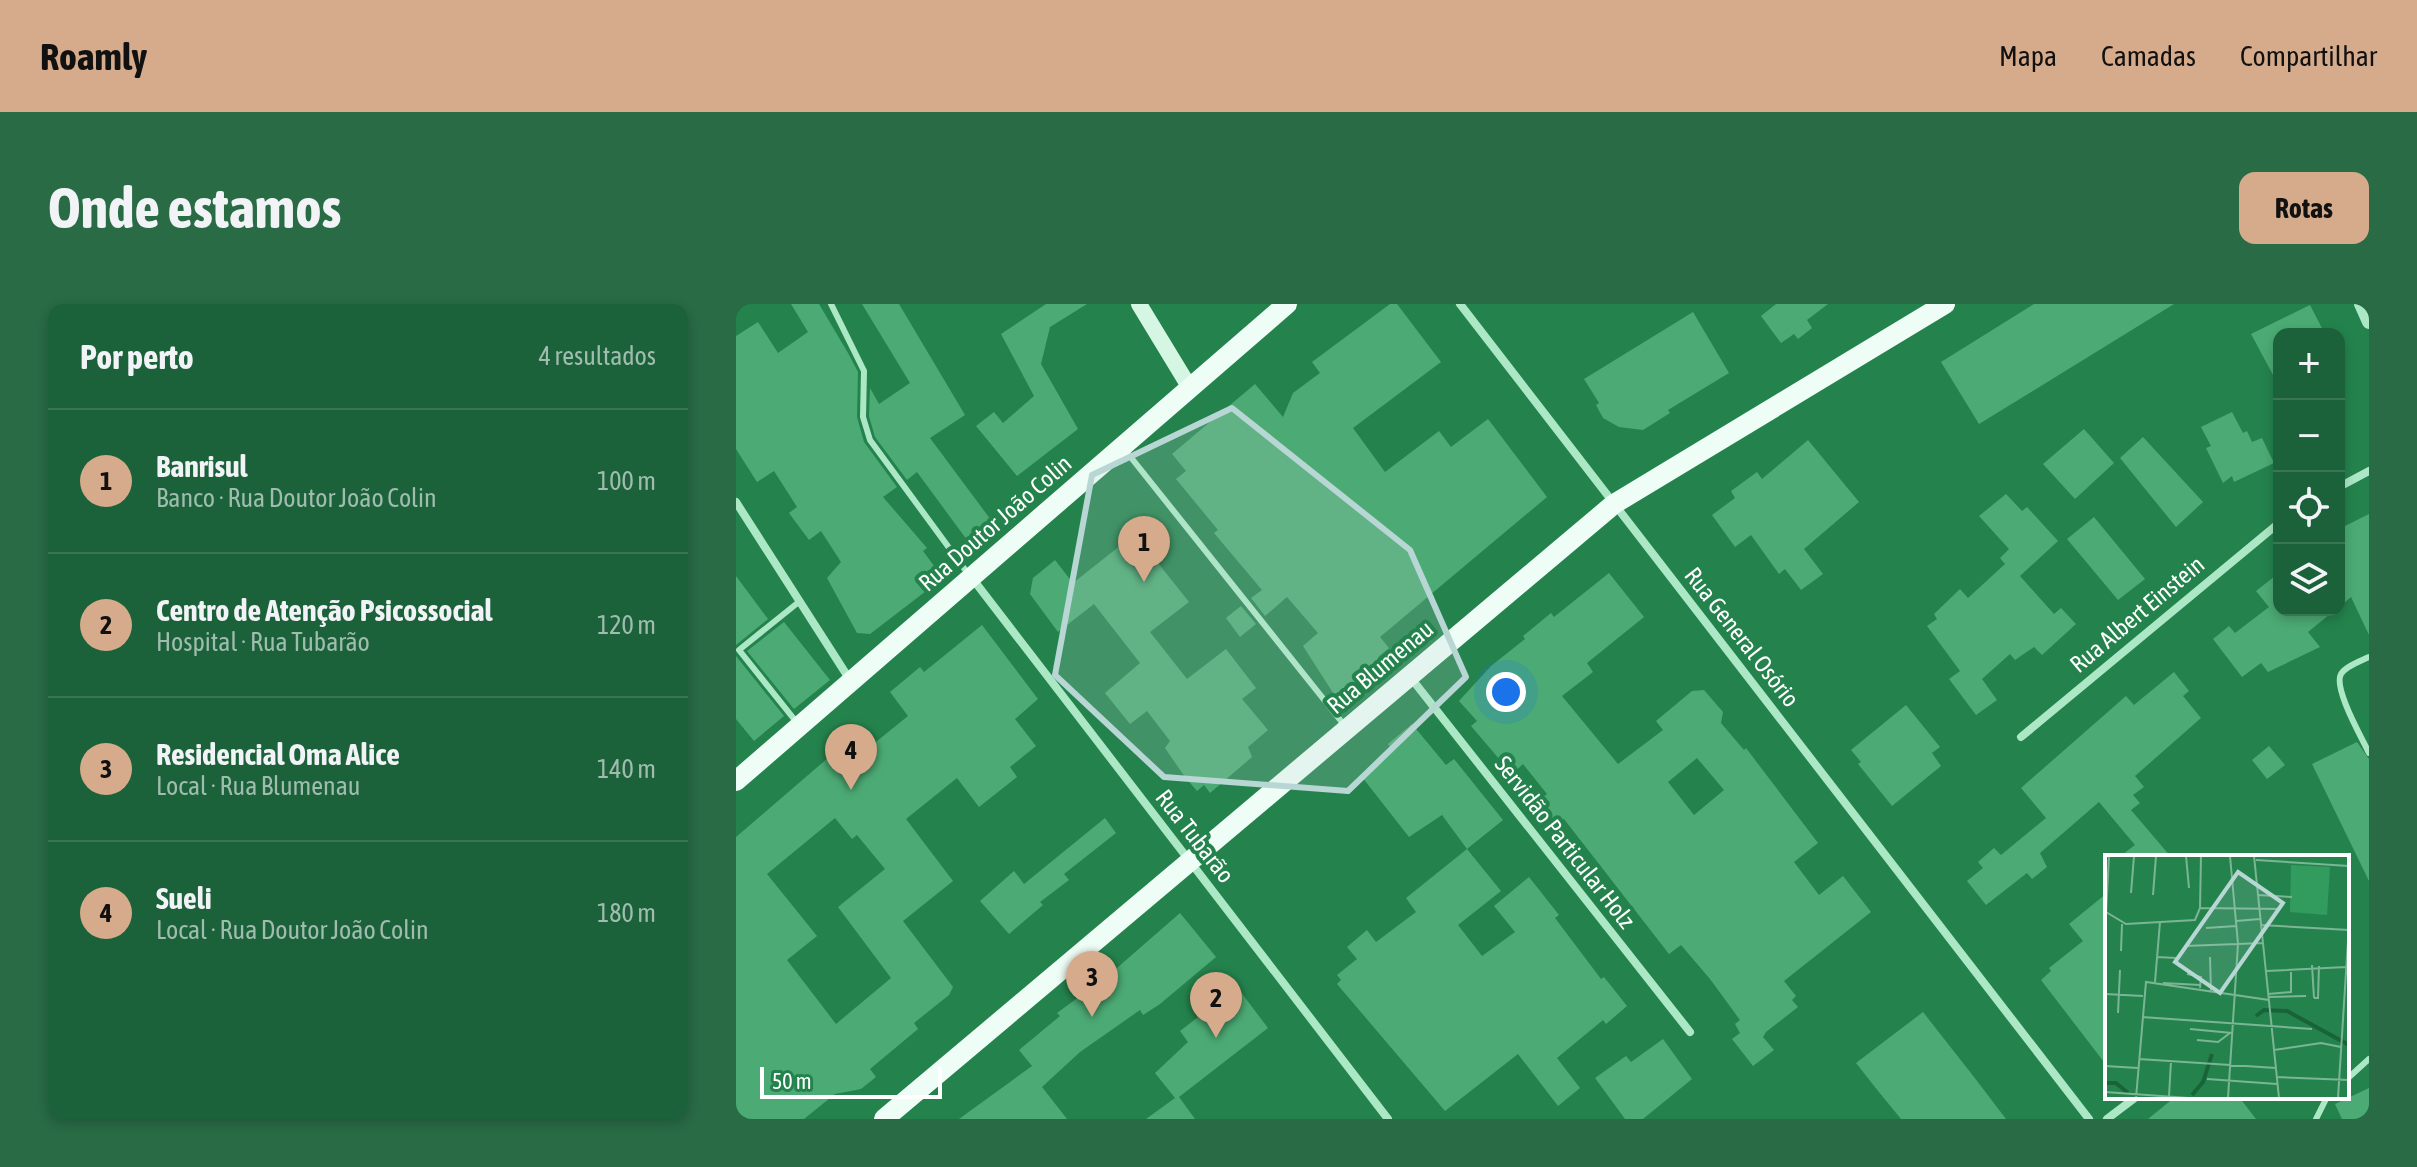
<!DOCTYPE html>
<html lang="pt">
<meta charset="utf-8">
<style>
body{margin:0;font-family:"Asap Condensed",sans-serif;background:#286b45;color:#f1f3f6}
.controls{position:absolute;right:24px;top:24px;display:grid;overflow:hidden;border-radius:16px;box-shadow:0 4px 12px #0003}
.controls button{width:72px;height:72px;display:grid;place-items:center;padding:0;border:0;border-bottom:2px solid #397654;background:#1b623a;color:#f1f3f6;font:40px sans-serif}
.scale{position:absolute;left:24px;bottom:20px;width:182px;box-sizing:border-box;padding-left:8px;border:4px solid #fff;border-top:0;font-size:22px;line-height:28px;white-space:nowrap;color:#fff;-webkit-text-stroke:6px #24834d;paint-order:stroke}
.you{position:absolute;left:770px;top:388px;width:28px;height:28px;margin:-20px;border:6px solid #fff;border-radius:50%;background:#1a73e8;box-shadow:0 0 0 12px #1a73e833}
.badge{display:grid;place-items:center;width:52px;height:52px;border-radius:50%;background:#d6ab8b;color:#111;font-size:26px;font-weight:700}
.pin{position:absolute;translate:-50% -66px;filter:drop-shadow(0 2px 4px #0008)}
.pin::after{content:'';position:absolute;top:42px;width:28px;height:24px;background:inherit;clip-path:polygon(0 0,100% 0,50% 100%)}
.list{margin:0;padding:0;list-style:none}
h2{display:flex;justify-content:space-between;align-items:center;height:104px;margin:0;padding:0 32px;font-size:34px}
h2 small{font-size:26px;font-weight:400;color:#a0bcaf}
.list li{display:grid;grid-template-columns:52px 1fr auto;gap:24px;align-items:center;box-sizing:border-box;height:144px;padding:0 32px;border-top:2px solid #397654}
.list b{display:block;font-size:30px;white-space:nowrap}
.list p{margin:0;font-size:26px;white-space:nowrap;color:#a0bcaf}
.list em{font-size:26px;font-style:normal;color:#a0bcaf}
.icon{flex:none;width:44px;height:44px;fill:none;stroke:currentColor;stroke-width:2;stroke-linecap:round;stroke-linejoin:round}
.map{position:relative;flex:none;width:1633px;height:815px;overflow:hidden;border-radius:16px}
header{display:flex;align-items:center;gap:48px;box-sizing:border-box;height:112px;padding:0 40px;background:#d6ab8b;color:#111}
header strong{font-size:38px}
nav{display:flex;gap:44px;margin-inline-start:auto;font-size:28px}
.intro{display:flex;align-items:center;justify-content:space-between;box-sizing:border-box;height:192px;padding:0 48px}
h1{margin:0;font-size:56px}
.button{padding:20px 36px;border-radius:16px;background:#d6ab8b;color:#111;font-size:28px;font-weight:700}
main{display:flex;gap:48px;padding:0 48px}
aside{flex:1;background:#1b623a;border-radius:16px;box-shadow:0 4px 12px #0003}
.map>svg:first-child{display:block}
</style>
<header>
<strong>Roamly</strong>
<nav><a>Mapa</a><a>Camadas</a><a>Compartilhar</a></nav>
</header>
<div class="intro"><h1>Onde estamos</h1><a class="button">Rotas</a></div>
<main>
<aside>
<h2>Por perto<small>4 resultados</small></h2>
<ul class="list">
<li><span class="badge">1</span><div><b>Banrisul</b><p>Banco · Rua Doutor João Colin</p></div><em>100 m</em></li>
<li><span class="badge">2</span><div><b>Centro de Atenção Psicossocial</b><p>Hospital · Rua Tubarão</p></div><em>120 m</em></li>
<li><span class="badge">3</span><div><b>Residencial Oma Alice</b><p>Local · Rua Blumenau</p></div><em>140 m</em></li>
<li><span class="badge">4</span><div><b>Sueli</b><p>Local · Rua Doutor João Colin</p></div><em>180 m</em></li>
</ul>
</aside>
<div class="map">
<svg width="1633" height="815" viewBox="0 0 1633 815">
<rect width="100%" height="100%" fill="#24834d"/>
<!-- building -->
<g fill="#4cab74" fill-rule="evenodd">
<path d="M55,0h28l29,49 10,19 -1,45 7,25 33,45 -14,10 44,51 -4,3 20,27 -73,56 -13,-1 -30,-55 14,-16 -20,-31 -12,9 -20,-27 8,-6 -23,-36 -17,11 -21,-33v-113l22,-14 20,31 30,-21z"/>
<path d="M126,0h37l66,111 -35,23 61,82 -24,20 -50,-68 -10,8 -32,-43 -6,-21 1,-28 9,16 31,-21z"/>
<path d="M310,0h41l-37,23 -9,37 37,65 -61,47 -41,-50 18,-14 9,11 31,-27 -33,-62z"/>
<path d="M654,0h7l44,58 -88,66 32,44 54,-41 12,16 37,-28 59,78 -167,140 9,11 -11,9 4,4 -45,38 -34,-53 15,-13 -31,-36 -22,19 -14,-18 11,-8 -48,-57 4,-3 -42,-51 10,-8 -14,-17 83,-70 28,33 10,-24 27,-20 -8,-11z"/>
<path d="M1040,0h52l-21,16 5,8 -14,11 -4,-5 -13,9 -20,-27z"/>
<path d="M1298,0h140l-195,120 -38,-62z"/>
<path d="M1574,1l15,29h-46v52l-28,-52z"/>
<path d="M957,8l36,61 -61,37 2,3 -27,17 -24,-3 -16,-9 -7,-13 3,-2 -15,-24z"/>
<path d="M1496,108l11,21 4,-2 5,11 10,-4 12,25 -40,19 -2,-6 -9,7 -17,-35 5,-2 -10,-19z"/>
<path d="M1348,125l30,34 -39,36 -32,-35z"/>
<path d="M1407,133l60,65 -27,25 -56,-69z"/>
<path d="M1072,136l51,62 -55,47 19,25 -22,16 -16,-21 -6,5 -28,-39 -16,12 -23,-32 23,-17 -4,-7 26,-19 5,7z"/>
<path d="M1270,190l16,17 5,-4 31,34 -38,35 34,38 7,-6 15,16 -34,31 -8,-8 -19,13 -5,-6 -28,25 15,21 -21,15 -27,-36 11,-8 -33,-45 10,-7 -3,-5 26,-25 8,9 37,-34 -5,-6 9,-9 -30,-33z"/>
<path d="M1633,210v121l-18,-38 -12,10v-78z"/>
<path d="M1358,213l51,62 -27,21 -51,-61z"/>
<path d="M399,230l54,68 -39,30 37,47 39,-30 30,39 -14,11 26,31 -20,17 4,10 -42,36 -6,-8 -7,6 -12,-14 -20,-29 5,-7 -23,-30 -17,13 -25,-31 35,-30 -46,-59 -36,28 -28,-38 3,-16 22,-18 18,23z"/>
<path d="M873,269l35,44 -57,46 6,9 -31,24 56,68 45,-34 -7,-9 36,-30 12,-1 19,22 -2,11 23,27 2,-2 72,95 -24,19 25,33 24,-19 28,36 -87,69 12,15 -4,4 6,7 -32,25 -3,5 11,13 -21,16 -21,-27 8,-6 -5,-9 5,-4 -30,-41 -29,-34 -12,9 -105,-135 -15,8 -14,-17 12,-9 -4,-4 4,-3 -24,-30 -11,10 -41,-48 6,-5 -18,-20 32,-35 34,-27 -2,-3 28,-23 3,4zM961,454l27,32 -30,25 -26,-33z"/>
<path d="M1543,269v37h56l-27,22 12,15 -52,25 -7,-9 -19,14 -29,-38 16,-13 6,7 34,-26 -13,-16z"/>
<path d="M0,272l32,43 -32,26z"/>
<path d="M505,302l15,18 -16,13 -14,-19z"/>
<path d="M48,318l46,58 -36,29 -47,-58z"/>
<path d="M246,321l56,74 -23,20 21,27 -26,21 7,10 -38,30 -22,-29 -51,41 47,62 -50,40 50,66 -4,8 -35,28 4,6 -48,40 6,8 -15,12 -26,5 -31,25h-68v-282l114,-98 11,15 47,-38 -18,-24 30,-25 4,5zM99,514l17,21 5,-4 28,34 -47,38 53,71 -55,46 -49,-64 30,-24 -50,-62z"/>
<path d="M0,352l48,60 -30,25 -18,-22z"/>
<path d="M1438,368l15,19 -6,5 18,22 -66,58 9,11 -11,8 7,8 -9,7 40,47h-52l16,-12 -36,-43 -59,51 7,14 -15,12 -5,-6 -41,32 -19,-24 16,-13 -5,-6 16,-14 7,7 45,-37 -25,-30 105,-92 8,9z"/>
<path d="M1170,401l34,42 -8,6 9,13 -49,40 -34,-42 3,-2 -10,-12z"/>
<path d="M676,420l34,41 8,-6 49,61 -36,29 -25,-34 -33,22 -47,-60 31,-26 -5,-7z"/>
<path d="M1621,438l12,17v122l-57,-117z"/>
<path d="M1533,442l16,19 -18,14 -15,-19z"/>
<path d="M369,514l11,15 -52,41 5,6 -29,22 3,3 -34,29 -29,-33 34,-30 10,13z"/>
<path d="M731,545l34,42 -43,34 24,31 33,-24 -21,-26 35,-29 30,38 -4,3 46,61 3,-2 23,29 -21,18 -3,-4 -46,38 23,30 -22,18 -40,-52 -73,57 -108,-127 4,-4 -4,-5 20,-16 -10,-12 20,-17 9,12 40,-30 -10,-14z"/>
<path d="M1371,589v173l-66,-86 10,-9 -2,-3 34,-27 -14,-17z"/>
<path d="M444,609l36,44 -56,47 -17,11 -3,-5 -60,42 -38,35 25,32h-108l73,-53 -13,-16 41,-34 -3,-3 53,-39z"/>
<path d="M501,683l31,41 -89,69 16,22h-49l29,-21 -20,-25 33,-31 -8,-11z"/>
<path d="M1187,708l51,65 32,42h-105l-23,-28 -22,-28z"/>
<path d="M927,735l29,40 -49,40h-18l-30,-41 31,-22 5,6z"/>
<path d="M1633,784v31h-27l-7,-15z"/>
<path d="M1439,793h64l17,22h-108z"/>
</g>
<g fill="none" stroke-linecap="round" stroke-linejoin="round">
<!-- service -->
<g stroke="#ace8c5" stroke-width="6">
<path d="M95,0l33,67 -1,46 7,23 99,135"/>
<path d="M389,146l220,276"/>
<path d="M1633,353c-8,4 -23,9 -28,17 -8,14 21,64 28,79"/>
<path d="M62,420l-59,-74 61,-49"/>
<path d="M1611,775l22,-20"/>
<path d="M1580,815l11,-22"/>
</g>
<!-- minor -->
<g stroke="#ace8c5" stroke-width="8">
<path d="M724,0l629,815"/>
<path d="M1603,183l30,-16"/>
<path d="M0,198l114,178"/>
<path d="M236,274l416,541"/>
<path d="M675,374l279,354"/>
<path d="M1285,433l258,-214"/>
<path d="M1371,815l29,-22"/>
</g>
<!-- tertiary -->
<path stroke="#ace8c5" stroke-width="14" d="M1625,0l8,18"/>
<!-- secondary -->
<path stroke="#d6f6e4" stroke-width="16" d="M403,0l51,84"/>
<!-- primary -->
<g stroke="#eefdf5" stroke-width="20">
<path d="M0,477l551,-477"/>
<path d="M148,815l730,-615 331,-200"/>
</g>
</g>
<!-- marked area -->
<path fill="#b7d6d4" fill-opacity="0.2" stroke="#b7d6d4" stroke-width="6" stroke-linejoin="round" d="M496,104l178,142 56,127 -118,114 -184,-14 -109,-102 37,-200z"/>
<g text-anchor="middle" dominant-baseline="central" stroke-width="8" stroke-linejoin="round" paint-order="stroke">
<!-- street labels -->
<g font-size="24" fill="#fff" stroke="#24834d">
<text transform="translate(259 219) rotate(-41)">Rua Doutor João Colin</text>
<text transform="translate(1401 310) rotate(-40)">Rua Albert Einstein</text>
<text transform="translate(1006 333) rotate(52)">Rua General Osório</text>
<text transform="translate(644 363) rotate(-40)">Rua Blumenau</text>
<text transform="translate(459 532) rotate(52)">Rua Tubarão</text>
<text transform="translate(829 538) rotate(52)">Servidão Particular Holz</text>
</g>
</g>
<!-- overview -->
<g transform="translate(1369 551)">
<rect width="244" height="244" fill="#24834d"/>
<path d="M186,10l39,2 -3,48 -37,-3z" fill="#319c5e"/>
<path fill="none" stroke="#196339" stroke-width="4" d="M151,161l8,-6 23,1 62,34M0,228h11l12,10M87,240l11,-13 9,-28"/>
<path fill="none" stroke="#7cb594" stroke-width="2" d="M81,1l3,32M149,1l25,242M151,5l93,6M26,38l3,-37M48,40l3,-39M153,40l34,2M95,53l1,-52M1,57l20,12 69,-4 5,-12 81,1M131,66l24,-2M156,70l88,5M101,73l30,-2M0,78l4,-77M80,91l78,-3M16,96l1,-27M52,102l19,1 3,9M105,102l1,34M207,110l2,33M161,116l80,-4M82,119l14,3 -1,11M50,127l5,-60M58,128l37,2M0,139l38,2M163,139l23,-2v-20M163,142l38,-1M209,143h4l1,-32M13,158l2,-43M37,162l170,12M85,174l42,4M92,185l21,2 12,-9M169,195l47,-7 20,4M34,204l137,9M0,211l33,2M171,222l73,3M102,224l70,5M0,237l84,6M64,241l2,-35M31,243l10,-116 123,18M123,243l10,-154 -8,-88M233,243l11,-173"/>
<path fill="#b7d6d4" fill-opacity="0.15" stroke="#b7d6d4" stroke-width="4" d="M133,17l45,31 -63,90 -45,-31z"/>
<rect width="244" height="244" fill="none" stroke="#fff" stroke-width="4"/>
</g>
</svg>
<div class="controls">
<button>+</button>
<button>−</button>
<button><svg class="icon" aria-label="locate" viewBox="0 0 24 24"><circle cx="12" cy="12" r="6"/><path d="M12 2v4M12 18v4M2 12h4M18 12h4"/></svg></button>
<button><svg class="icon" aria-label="layers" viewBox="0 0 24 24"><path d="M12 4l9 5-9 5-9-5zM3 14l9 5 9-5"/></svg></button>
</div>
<div class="scale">50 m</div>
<div class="you"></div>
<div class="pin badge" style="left:408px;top:278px">1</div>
<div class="pin badge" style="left:480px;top:734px">2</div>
<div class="pin badge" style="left:356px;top:713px">3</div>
<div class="pin badge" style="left:115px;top:486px">4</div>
</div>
</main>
